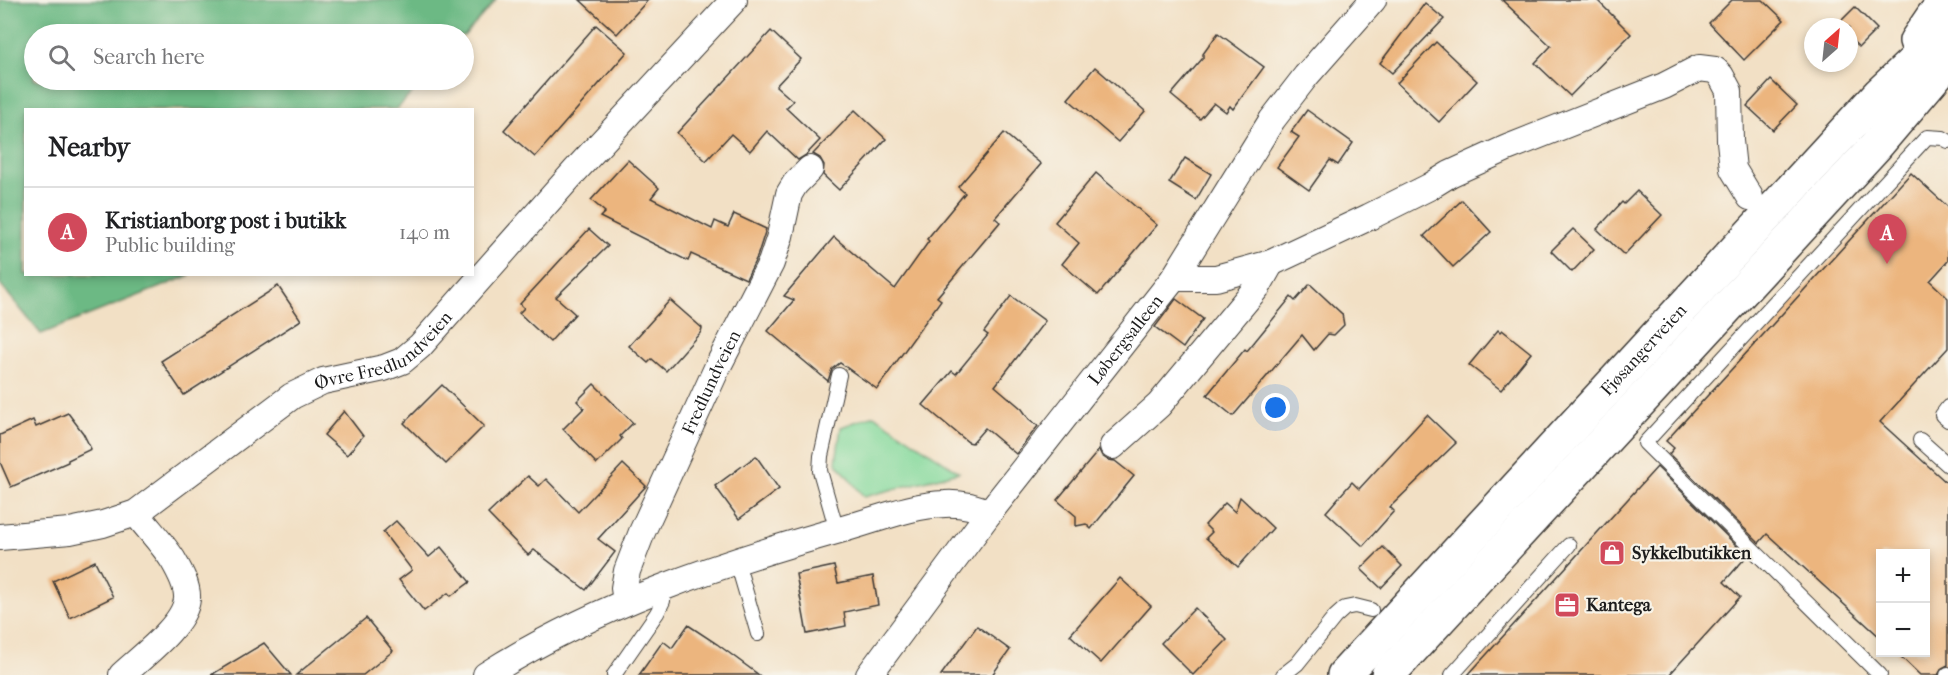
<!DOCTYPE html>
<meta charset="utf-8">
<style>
body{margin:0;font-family:"IM FELL French Canon",serif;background:#f6f6f6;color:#202124}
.controls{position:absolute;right:18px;bottom:18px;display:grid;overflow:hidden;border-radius:0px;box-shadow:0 3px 9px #0003}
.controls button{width:54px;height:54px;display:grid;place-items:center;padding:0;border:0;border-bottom:2px solid #e0e0e0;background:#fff;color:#202124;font:30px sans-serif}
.compass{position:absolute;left:1804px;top:18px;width:54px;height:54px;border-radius:50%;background:#fff;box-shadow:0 3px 9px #0003;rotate:27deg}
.you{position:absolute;left:1276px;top:408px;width:21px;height:21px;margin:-15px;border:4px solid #fff;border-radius:50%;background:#1a73e8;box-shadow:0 0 0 9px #1a73e833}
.badge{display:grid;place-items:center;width:39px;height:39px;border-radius:50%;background:#d1495b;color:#fff;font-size:20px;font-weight:700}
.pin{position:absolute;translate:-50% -50px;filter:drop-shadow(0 2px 3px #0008)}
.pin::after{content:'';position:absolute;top:32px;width:21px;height:18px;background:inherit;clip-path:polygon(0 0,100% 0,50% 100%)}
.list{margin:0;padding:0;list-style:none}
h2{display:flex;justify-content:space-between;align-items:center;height:78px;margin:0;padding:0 24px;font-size:26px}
h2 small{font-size:20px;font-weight:400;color:#757577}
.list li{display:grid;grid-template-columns:39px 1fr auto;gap:18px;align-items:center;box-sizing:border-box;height:90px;padding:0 24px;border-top:2px solid #e0e0e0}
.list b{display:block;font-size:22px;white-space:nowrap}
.list p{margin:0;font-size:20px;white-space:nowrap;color:#757577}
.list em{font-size:20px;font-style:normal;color:#757577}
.icon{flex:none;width:33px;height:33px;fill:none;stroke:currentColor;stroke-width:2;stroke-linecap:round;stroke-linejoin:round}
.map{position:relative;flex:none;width:1948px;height:675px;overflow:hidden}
.search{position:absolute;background:#fff;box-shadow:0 3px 9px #0003;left:24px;top:24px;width:450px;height:66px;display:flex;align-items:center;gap:15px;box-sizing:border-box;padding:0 21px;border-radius:33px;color:#757577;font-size:22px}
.panel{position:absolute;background:#fff;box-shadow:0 3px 9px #0003;left:24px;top:108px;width:450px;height:168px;border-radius:0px}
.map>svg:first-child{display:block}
</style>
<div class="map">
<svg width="1948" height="675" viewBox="0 0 1948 675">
<rect width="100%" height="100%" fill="#f7f3e8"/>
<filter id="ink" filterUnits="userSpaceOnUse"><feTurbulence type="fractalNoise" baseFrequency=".0167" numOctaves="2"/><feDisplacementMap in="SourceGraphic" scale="12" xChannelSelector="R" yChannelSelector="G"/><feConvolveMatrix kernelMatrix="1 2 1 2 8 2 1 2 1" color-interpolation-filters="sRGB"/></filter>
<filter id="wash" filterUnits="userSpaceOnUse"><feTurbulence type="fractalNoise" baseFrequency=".008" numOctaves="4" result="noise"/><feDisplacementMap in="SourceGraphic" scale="24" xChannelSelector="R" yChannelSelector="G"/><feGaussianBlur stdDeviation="1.35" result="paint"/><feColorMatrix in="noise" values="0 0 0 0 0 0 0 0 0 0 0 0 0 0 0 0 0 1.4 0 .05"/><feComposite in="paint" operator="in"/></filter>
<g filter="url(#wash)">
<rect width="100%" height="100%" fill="#f2e0c5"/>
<!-- green -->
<path fill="#85d99c" stroke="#507a5c" stroke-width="1.5" d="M874,415l85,57 -95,25 -28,-35 5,-35z"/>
<!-- forest -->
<path fill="#6cb984" stroke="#446a50" stroke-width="1.5" d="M0,0h496l-32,36 -430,-2v46h390l-27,29 -371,1v164l165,1 -150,59 -41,-50z"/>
<g id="blocks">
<!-- building -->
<g fill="#ecb57e">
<path d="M580,0h68l-31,34z"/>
<path d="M1502,0h95l34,34 -61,62 -35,-33 16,-17z"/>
<path d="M1732,0h31l21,20 -40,40 -35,-37z"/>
<path d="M1425,3l19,16 -52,54 -12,-10z"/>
<path d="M1855,7l22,22 -18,18 -10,-9v-11l-13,-1z"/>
<path d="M596,25l31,27 -92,105 -31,-27z"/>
<path d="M771,31l30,28 -25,27 17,15 -7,7 34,32 -14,15 -8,5 -31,-29 -17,20 -19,-17 -25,27 -29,-28z"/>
<path d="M1218,33l46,34 -31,42 -3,-3 -4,6 -12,-9 -14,16 -29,-24 32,-37v-4z"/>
<path d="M1436,42l41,39 -38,41 -42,-39z"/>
<path d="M1095,67l50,44 -27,31 -50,-43z"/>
<path d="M1771,80l26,25 -24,25 -26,-24z"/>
<path d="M855,110l31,29 -47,51 -16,-15 1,-10 -4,-7 -7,-4z"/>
<path d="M1307,110l46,33 -15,22 -8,-5 -21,30 -32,-23 22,-30 -8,-5z"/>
<path d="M1004,133l37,31 -46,54 5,4 -63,75 4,3 -64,89 -37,-26 -8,6 -4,12 -60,-50 26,-31 -10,-4 50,-59 61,52 34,-48 -2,-2 38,-46 -7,-6z"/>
<path d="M1185,158l26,16 -15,26 -27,-17z"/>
<path d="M628,160l31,28 -8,10 61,31 3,-8 13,6 6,-13 32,15 -9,28 -11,22 -55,-25 -3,7 -88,-44 5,-5 -14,-12z"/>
<path d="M1096,173l61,52 -59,70 -36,-31 17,-21 -24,-21z"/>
<path d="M1911,173l37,34v54l-18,20 18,17v50l-68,74 68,62v181l-6,3 -4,7h-18l-24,-23h30v-98h-45v84l-114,-104 -8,9 -90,-89 5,-6 -8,-7z"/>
<path d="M1637,191l25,24 -38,40 -27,-26 25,-27 2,2z"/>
<path d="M1462,200l29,32 -38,35 -29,-31z"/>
<path d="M589,229l19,17 -52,51 19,17 -25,28 -31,-29 5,-5 -4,-4z"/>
<path d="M1573,229l21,20 -22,23 -21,-21z"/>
<path d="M1310,284l32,30 2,11 -10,10 -6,-1 -14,16 -12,-15 -69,81 -26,-21 38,-46 2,2 44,-54 4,4z"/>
<path d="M278,286l23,34 -117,75 -23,-34z"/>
<path d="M1011,296l34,25 -50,65 27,23 7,10 9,7 -22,28 -31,-26 -13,15 -4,-1 -45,-37 29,-34 4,3 32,-39 -4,-3z"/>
<path d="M1176,299l27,20 -20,29 -28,-21z"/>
<path d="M670,300l32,28 -1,4 -35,39 -14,-12 -4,4 -19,-17z"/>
<path d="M1498,330l2,2 2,-2 29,23 -30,37 -32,-25z"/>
<path d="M594,384l39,39 -13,13 2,3 -25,25 -34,-35 21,-21 -7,-7z"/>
<path d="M442,385l42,41 -38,38 -42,-41z"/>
<path d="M344,411l19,25 -16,19 -23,-20z"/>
<path d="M68,413l15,20 8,16 -23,11v2l-57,25 -11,-25v-27l33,-15 3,7z"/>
<path d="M1427,415l29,28 -66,64 4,4 -31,35 -37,-34 26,-30 7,7z"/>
<path d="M1099,450l3,6 6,4 7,1 19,15 -43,53 -5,-5 -10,2v-10l-19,-16z"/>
<path d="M756,456l23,33 -40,30 -24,-33z"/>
<path d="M623,464l23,22 -48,53 17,13 -29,38 -52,-40 -6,5 -40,-41 40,-38 11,10 7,-7 32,33z"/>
<path d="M1657,467l90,89 -23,26 16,15 -71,78h-201z"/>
<path d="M1240,497l33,31 -35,39 -32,-29 6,-6 -7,-7 20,-22 10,9z"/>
<path d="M396,521l33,36 12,-10 29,35 -19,14 -3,-3 -24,18 -25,-31 13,-10 -29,-38z"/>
<path d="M1383,547l19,19 -21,22 -20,-19z"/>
<path d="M95,561l18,36 -43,21 -17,-37z"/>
<path d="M834,566l4,17 35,-7 5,29 -34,7 2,14 -39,8 -11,-60z"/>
<path d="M1120,578l31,28 -50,57 -31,-28z"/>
<path d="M1195,608l32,32 -34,35 -32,-32z"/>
<path d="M366,618l27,33 -30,24h-67z"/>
<path d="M688,625l29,19 42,31h-120l24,-34 9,7z"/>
<path d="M977,626l33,24 -18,25h-51z"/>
<path d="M264,643l27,32h-80z"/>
</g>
</g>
</g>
<g filter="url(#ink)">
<use href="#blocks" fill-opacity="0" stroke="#3c3935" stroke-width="1.5"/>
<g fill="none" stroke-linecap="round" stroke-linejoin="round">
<!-- service casing -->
<g stroke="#3c3935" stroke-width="16">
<g id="service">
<path d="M1948,407l-6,8 6,5"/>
<path d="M1920,440l28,25"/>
<path d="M837,531l-17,-60 1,-15 18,-81"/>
<path d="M737,562l21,72"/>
<path d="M614,675l43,-62 6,-12v-13"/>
<path d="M1283,675l14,-11 38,-47 10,-9 10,-2 16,4"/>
<path d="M1452,675l117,-130"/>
<path d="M1880,675l-235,-232 282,-306 16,1 5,3"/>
<path d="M1947,675l1,-1"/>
</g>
</g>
<!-- minor casing -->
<g stroke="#3c3935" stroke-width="28">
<g id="minor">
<path d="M1174,278h42l55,-15 98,-46 60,-30 21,-13 57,-26 157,-62 35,-18 16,2 6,6 8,15 1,50 3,28 17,28"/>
<path d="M1113,446l46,-41 99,-119 13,-23"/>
<path id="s1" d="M0,537l70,-6 33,-7 33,-11 156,-117 31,-15 61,-13 18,-7 18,-15 155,-175 159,-171"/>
<path id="s2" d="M626,602l-2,-14 3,-17 15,-39 75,-164 54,-105 9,-27 9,-42 6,-10 15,-15"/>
<path d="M122,675c18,-17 63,-50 65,-76 1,-13 -7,-27 -14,-39 -10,-16 -25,-31 -37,-47"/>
<path d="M486,675c108,-69 235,-112 357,-146 33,-9 68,-24 102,-25 16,-1 29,2 44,9"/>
<path id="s3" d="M869,675l120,-162 185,-235 98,-158 34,-44 67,-76"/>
</g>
</g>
<!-- trunk casing -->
<g stroke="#3c3935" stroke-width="36">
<g id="trunk">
<path d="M1916,41l17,-25 14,-16"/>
<path id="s4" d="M1344,675l536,-582 68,-64"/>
<path d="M1388,675l487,-528 73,-86"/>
</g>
</g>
<!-- service -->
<use href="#service" stroke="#fff" stroke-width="14"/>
<!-- minor -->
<use href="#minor" stroke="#fff" stroke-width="26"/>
<!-- trunk -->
<use href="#trunk" stroke="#fff" stroke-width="33"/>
</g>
</g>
<!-- icons -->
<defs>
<g id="shop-square" transform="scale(1.35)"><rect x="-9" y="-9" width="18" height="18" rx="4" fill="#d1495b" stroke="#f7f3e8"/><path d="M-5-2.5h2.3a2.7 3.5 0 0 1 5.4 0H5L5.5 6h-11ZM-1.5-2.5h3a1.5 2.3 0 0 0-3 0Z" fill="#fff"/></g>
<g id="office-square" transform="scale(1.35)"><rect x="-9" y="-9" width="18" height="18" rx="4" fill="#d1495b" stroke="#f7f3e8"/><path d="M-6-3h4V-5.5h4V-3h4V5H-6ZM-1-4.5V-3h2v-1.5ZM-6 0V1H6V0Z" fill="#fff"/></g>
</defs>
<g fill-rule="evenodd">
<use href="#shop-square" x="1612" y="553"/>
<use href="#office-square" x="1567" y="605"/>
</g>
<g text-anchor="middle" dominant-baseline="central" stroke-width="4.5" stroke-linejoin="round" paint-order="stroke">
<!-- street labels -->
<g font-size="18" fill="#1c1c1c" stroke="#f7f3e8">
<text stroke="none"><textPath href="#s3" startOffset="422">Løbergsalleen</textPath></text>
<text stroke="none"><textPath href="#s1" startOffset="438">Øvre Fredlundveien</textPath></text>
<text stroke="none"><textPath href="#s4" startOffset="442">Fjøsangerveien</textPath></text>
<text stroke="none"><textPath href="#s2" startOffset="238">Fredlundveien</textPath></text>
</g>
<!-- poi labels -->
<g font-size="18" font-weight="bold" fill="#1c1c1c" stroke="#f7f3e8" text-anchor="start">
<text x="1632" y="553">Sykkelbutikken</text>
<text x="1586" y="605">Kantega</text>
</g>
</g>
</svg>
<div class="controls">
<button>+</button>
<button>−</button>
</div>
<svg class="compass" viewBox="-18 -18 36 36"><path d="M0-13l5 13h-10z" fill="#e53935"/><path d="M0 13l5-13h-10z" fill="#757577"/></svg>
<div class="you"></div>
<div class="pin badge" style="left:1887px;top:264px">A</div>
<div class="search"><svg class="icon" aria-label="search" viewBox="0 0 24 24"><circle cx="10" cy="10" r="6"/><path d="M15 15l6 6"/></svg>Search here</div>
<section class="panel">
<h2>Nearby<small></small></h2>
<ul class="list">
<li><span class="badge">A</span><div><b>Kristianborg post i butikk</b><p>Public building</p></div><em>140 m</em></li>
</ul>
</section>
</div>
